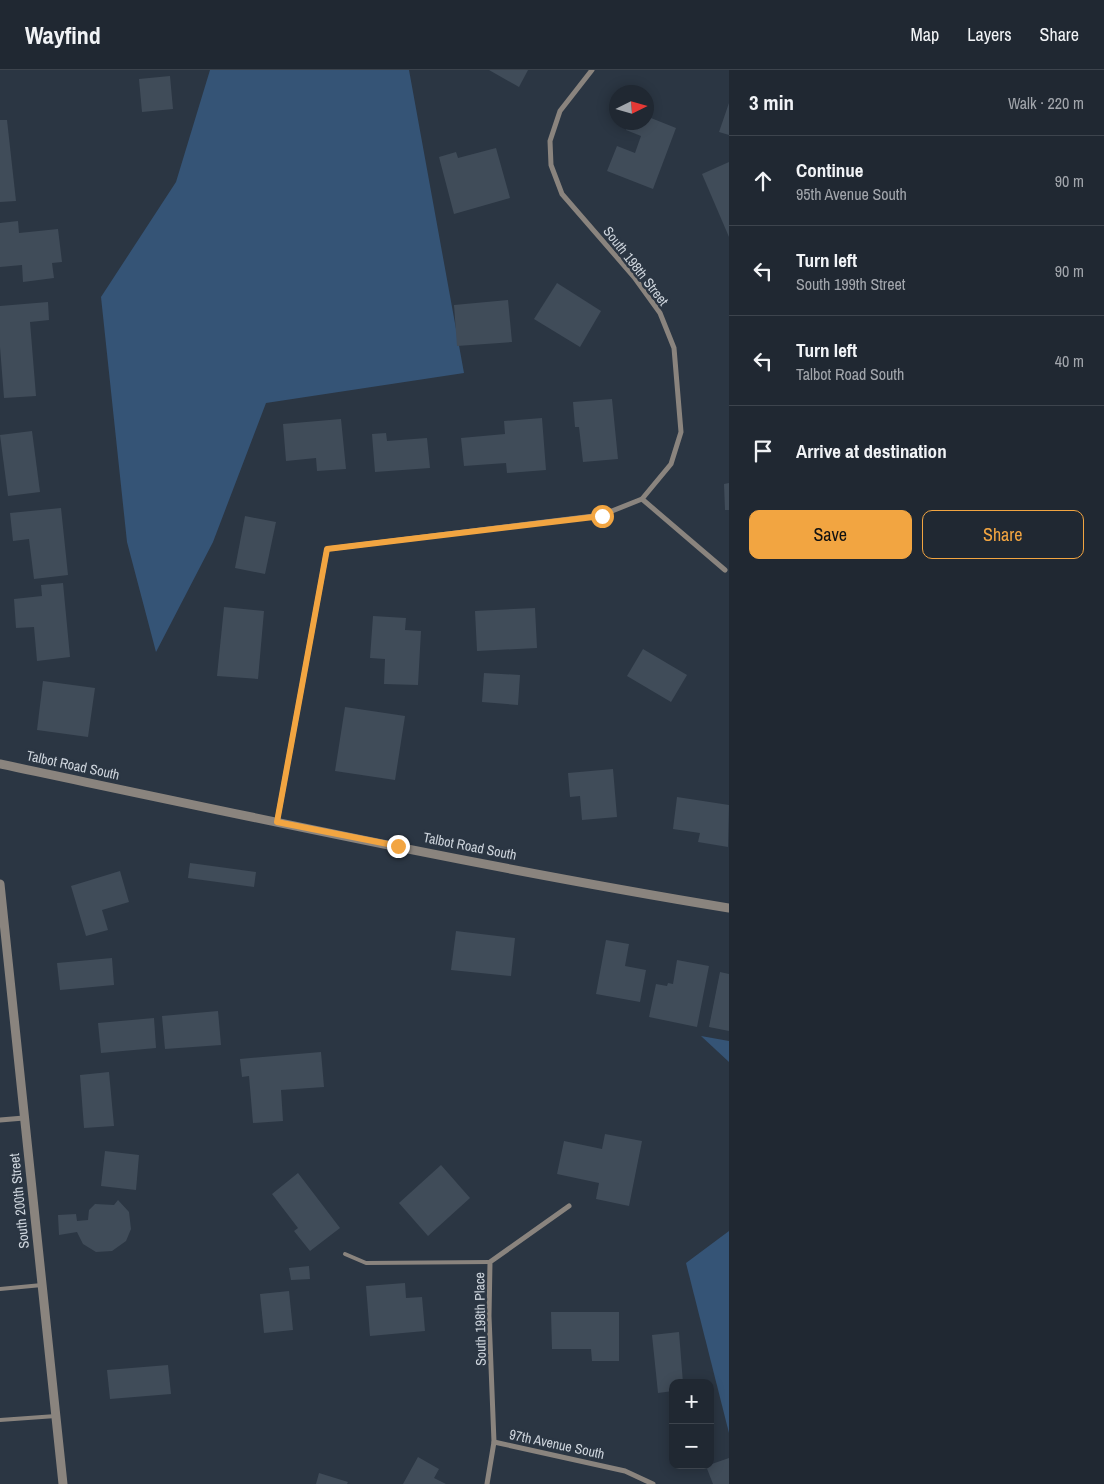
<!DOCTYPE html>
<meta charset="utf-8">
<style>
body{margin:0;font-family:"Archivo Narrow",sans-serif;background:#2d343e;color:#f1f3f6}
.controls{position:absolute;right:15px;bottom:15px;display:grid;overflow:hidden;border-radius:10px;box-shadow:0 2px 12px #0003}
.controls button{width:45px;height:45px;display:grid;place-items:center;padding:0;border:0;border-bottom:1px solid #3d444d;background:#202832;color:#f1f3f6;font:25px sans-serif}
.compass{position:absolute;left:609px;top:15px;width:45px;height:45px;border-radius:50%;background:#202832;box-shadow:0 2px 12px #0003;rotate:85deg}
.stop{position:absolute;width:15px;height:15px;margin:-11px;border:4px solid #f2a541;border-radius:50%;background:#fff}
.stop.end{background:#f2a541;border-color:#fff;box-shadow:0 1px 5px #0008}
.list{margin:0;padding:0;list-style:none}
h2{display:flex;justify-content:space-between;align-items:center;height:65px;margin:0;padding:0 20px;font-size:21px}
h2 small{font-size:16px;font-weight:400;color:#a2a6ac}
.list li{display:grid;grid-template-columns:32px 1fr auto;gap:15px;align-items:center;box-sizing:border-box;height:90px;padding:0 20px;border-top:1px solid #3d444d}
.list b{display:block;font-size:19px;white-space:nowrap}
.list p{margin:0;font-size:16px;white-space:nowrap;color:#a2a6ac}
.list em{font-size:16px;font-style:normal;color:#a2a6ac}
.actions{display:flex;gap:10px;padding:15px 20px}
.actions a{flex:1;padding:11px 0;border:1px solid #f2a541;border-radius:10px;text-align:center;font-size:18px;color:#f2a541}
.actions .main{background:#f2a541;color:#111}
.icon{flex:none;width:28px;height:28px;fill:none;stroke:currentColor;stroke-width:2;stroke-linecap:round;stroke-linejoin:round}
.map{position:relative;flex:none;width:729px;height:1414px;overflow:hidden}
header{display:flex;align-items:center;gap:30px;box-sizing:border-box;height:70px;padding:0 25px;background:#202832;border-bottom:1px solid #3d444d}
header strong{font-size:24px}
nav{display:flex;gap:28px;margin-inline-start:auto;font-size:18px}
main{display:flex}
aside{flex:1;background:#202832}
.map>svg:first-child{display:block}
</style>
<header>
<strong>Wayfind</strong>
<nav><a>Map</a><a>Layers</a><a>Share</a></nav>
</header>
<main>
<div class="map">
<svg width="729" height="1414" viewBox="0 0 729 1414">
<rect width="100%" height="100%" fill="#2b3643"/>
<!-- green -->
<g fill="#355476">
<path d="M210,0h199l55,303 -198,30 -53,139 -57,110 -29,-110 -26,-245 75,-115z"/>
<path d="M701,966l28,5v21z"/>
<path d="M729,1161v202l-43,-170z"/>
</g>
<!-- building -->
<g fill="#404c59">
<path d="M489,0h39l-9,17z"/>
<path d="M170,6l3,33 -31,3 -3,-33z"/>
<path d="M729,33v32l-10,-3z"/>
<path d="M646,46l30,12 -23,61 -46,-18 10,-25 18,7 6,-17 -15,-6 3,-8h17z"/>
<path d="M0,50h7l9,81 -16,1z"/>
<path d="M496,78l14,50 -56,16 -15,-57 17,-5 2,6z"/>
<path d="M729,92v75l-27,-63z"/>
<path d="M18,151l1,12 39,-4 4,33 -10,1 2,15 -31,4 -1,-17 -22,2v-44z"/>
<path d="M557,213l44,28 -21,36 -46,-28z"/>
<path d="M508,230l4,42 -55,4 -3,-41z"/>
<path d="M48,232l1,18 -19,2 6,74 -32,2 -4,-51v-41z"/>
<path d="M612,329l6,60 -35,3 -4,-35h-4l-2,-25z"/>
<path d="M542,348l4,52 -39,3 -1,-10 -42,3 -3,-28 44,-4 -1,-13z"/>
<path d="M341,349l5,50 -29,2 -1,-13 -30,3 -3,-37z"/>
<path d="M32,361l8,61 -32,4 -8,-61z"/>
<path d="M386,363l1,8 40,-3 3,30 -55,4 -3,-38z"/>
<path d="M729,413v27h-4l-1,-26z"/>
<path d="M61,438l7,67 -34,4 -5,-40 -16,2 -3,-28z"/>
<path d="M245,446l31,6 -11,52 -30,-6z"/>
<path d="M63,513l7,74 -33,4 -3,-34 -18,1 -2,-29 28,-3 -1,-11z"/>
<path d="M224,537l40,4 -6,68 -41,-3z"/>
<path d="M535,538l2,40 -60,3 -2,-40z"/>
<path d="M373,546l33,2 -1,12 16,1 -3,54 -34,-1 1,-25 -15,-1z"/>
<path d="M643,579l44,26 -16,27 -44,-26z"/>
<path d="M484,603l36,2 -2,30 -36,-3z"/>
<path d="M43,611l52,7 -7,49 -51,-7z"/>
<path d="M345,637l60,9 -10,64 -60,-9z"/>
<path d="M613,699l4,48 -35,3 -2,-24 -10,1 -2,-24z"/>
<path d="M677,727l52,8 -1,42 -30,-5 2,-9 -27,-4z"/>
<path d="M190,793l66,9 -2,15 -66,-9z"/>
<path d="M120,801l9,31 -27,8 6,20 -22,6 -15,-50z"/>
<path d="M456,861l59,7 -4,38 -60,-6z"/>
<path d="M606,870l23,4 -4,22 21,4 -6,32 -44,-8z"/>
<path d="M112,888l2,27 -54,5 -3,-27z"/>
<path d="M677,890l32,6 -12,61 -48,-10 7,-33 11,2 1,-3 5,1z"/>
<path d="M720,902l9,2v57l-20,-4z"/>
<path d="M218,941l3,34 -56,4 -3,-33z"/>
<path d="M154,948l2,30 -55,5 -3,-30z"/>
<path d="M321,982l3,35 -43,3 2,31 -30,2 -4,-47 -7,1 -2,-18z"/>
<path d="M109,1002l5,54 -30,2 -4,-53z"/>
<path d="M605,1064l37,7 -13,65 -33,-7 3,-16 -42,-9 7,-33 38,8z"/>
<path d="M105,1081l34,4 -3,35 -35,-4z"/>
<path d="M441,1095l29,33 -42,38 -29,-33z"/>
<path d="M298,1103l42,55 -30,23 -16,-20 4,-3 -26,-34z"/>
<path d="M118,1130l11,12 2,17 -5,12 -14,10 -16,1 -13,-8 -6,-12 -18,3 -1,-20 18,-1 1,7 11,-1 1,-10 6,-6 19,1z"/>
<path d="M309,1196l1,13 -19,1 -2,-12z"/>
<path d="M405,1213l1,15 16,-1 3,34 -55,5 -4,-50z"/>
<path d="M289,1221l4,39 -29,3 -4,-39z"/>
<path d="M551,1242h68v49h-27l-1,-12h-39z"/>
<path d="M679,1262l4,51h-10v8l-15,2 -6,-58z"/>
<path d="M168,1295l3,29 -61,5 -3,-29z"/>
<path d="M418,1387l21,12 -5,9 12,6h-43z"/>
<path d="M729,1388v26h-16l-7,-18z"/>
<path d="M319,1403l29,9 -1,2h-31z"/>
</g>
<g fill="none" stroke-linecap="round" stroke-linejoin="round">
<!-- service -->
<g stroke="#8a847e" stroke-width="4">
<path d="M345,1184l21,9 124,-1"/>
<path d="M0,1219l42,-4"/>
<path d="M0,1350l56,-4"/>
</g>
<!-- minor -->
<g stroke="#8a847e" stroke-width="5">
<path d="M592,0l-32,41 -10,30 1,24 11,29 72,83 26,36 14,35 7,84 -10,32 -29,35 83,71"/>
<path d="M277,752l50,-273 275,-34 40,-16"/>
<path d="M0,1050l24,-2"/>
<path d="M494,1372l131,29 28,13"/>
<path d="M487,1414l7,-42 -5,-126 1,-54 79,-56"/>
</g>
<!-- tertiary -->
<g stroke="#8a847e" stroke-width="9">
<path d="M0,694c242,51 485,104 729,144"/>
<path d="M0,814l63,600"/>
</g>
</g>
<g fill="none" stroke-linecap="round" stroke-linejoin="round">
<!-- route -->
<path stroke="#f2a541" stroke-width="6" d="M398,776l-121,-24 50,-273 275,-33"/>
</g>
<g text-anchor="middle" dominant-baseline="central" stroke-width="5" stroke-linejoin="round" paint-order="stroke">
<!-- street labels -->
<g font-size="14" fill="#ced5dd" stroke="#2b3643">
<text transform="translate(636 196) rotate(52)">South 198th Street</text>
<text transform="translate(73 695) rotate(12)">Talbot Road South</text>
<text transform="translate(470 776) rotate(11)">Talbot Road South</text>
<text transform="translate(19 1131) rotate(-96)">South 200th Street</text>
<text transform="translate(480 1249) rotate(-91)">South 198th Place</text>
<text transform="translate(557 1374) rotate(12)">97th Avenue South</text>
</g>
</g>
</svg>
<div class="controls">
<button>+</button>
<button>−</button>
</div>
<svg class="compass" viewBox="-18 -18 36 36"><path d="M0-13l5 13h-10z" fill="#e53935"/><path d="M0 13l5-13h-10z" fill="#a2a6ac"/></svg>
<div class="stop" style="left:602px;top:446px"></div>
<div class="stop end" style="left:398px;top:776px"></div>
</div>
<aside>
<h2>3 min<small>Walk · 220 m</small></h2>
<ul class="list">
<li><svg class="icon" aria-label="ahead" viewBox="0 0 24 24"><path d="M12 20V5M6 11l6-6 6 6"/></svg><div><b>Continue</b><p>95th Avenue South</p></div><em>90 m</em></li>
<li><svg class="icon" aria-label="left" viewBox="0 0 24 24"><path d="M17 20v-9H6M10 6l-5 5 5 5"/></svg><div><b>Turn left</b><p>South 199th Street</p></div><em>90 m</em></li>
<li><svg class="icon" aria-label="left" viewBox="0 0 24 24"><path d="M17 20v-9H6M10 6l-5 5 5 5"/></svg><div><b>Turn left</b><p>Talbot Road South</p></div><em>40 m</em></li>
<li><svg class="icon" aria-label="arrive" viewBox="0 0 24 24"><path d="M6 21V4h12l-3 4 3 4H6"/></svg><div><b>Arrive at destination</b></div></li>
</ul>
<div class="actions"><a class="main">Save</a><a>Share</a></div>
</aside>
</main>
